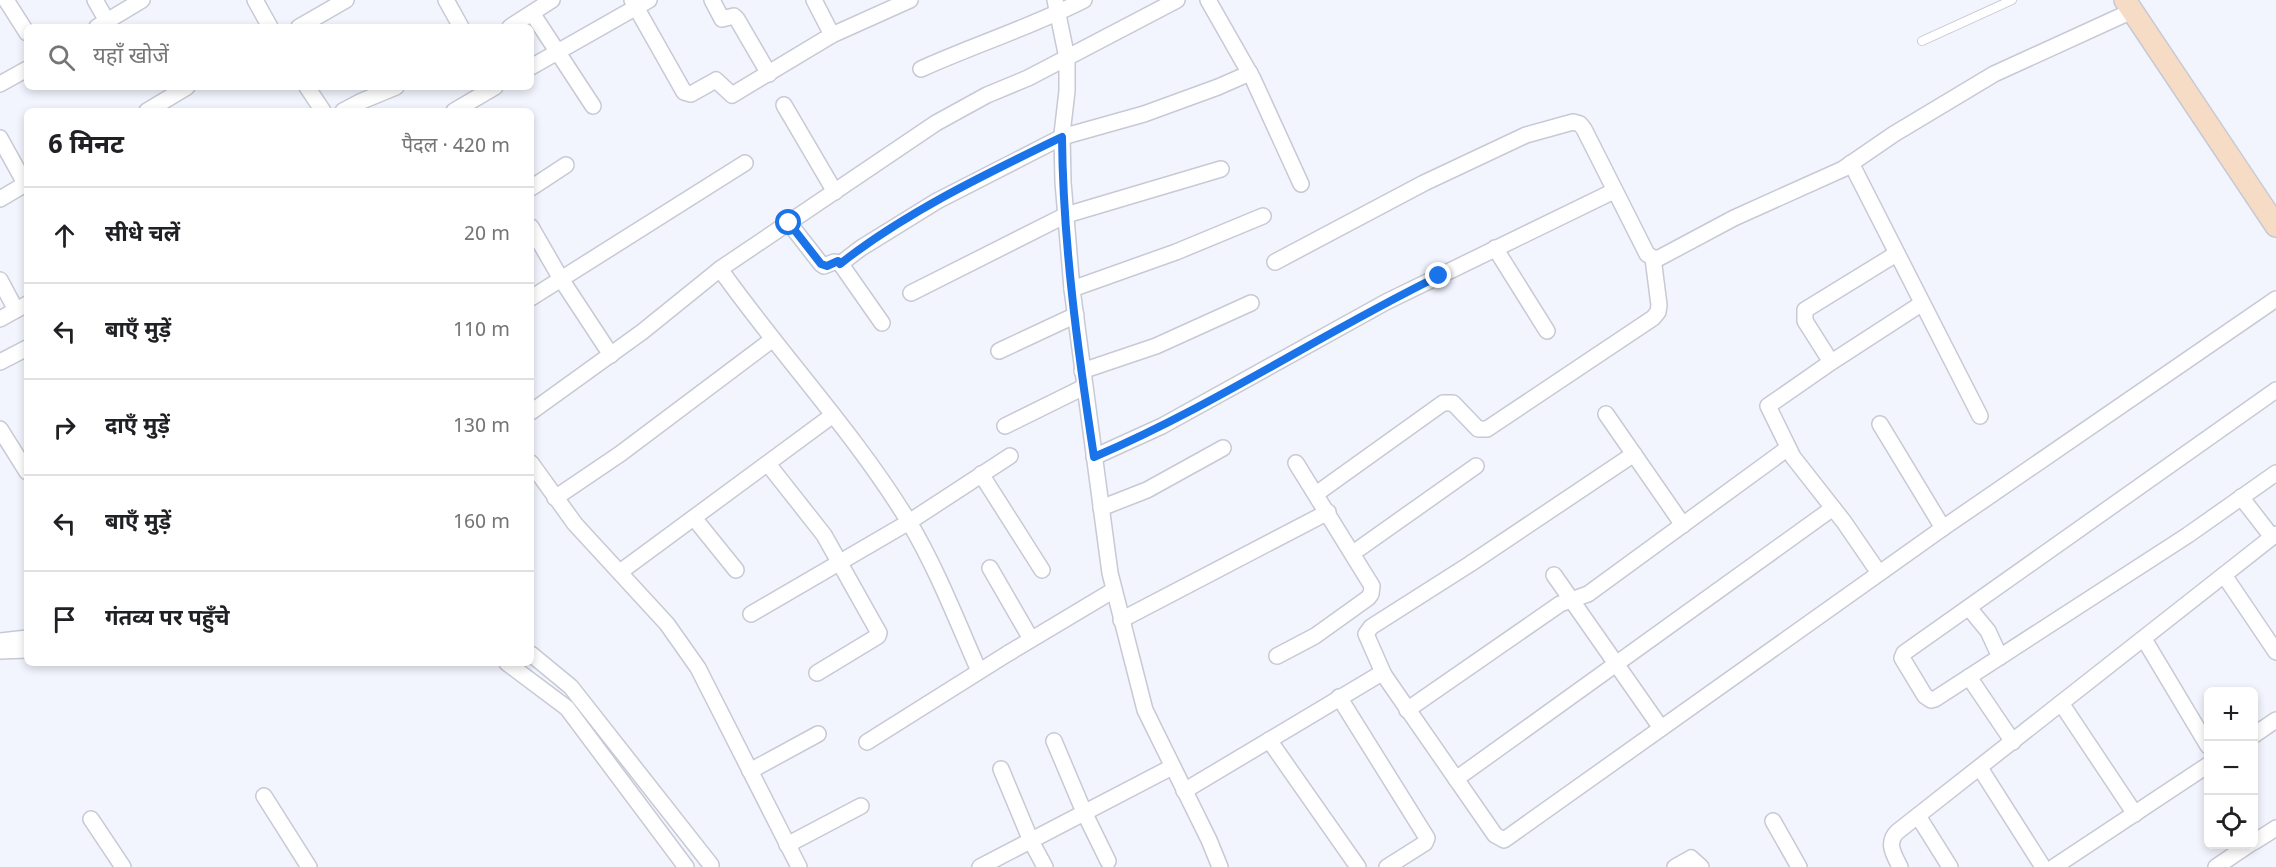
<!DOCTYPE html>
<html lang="hi">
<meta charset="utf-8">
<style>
body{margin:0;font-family:Georgia,"Noto Sans Devanagari",serif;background:#f2f2f2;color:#202124}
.controls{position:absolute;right:18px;bottom:18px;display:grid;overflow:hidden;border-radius:9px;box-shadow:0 3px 9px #0003}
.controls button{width:54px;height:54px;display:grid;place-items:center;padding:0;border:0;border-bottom:2px solid #e0e0e0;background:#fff;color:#202124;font:30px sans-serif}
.stop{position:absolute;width:18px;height:18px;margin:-14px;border:4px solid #1a73e8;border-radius:50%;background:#fff}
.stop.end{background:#1a73e8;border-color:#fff;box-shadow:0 2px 6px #0008}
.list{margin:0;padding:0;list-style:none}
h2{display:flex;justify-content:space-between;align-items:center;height:78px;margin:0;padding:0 24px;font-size:26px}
h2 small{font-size:20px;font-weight:400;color:#757577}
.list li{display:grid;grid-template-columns:39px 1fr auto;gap:18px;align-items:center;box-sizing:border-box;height:96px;padding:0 24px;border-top:2px solid #e0e0e0}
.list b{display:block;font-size:22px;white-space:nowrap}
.list em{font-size:20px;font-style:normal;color:#757577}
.icon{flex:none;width:33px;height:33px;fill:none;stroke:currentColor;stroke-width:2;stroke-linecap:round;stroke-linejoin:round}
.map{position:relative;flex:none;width:2276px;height:867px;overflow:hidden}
.search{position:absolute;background:#fff;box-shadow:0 3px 9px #0003;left:24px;top:24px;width:510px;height:66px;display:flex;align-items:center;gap:15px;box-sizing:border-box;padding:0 21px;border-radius:9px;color:#757577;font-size:22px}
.panel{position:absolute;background:#fff;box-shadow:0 3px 9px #0003;left:24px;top:108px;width:510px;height:558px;border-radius:9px}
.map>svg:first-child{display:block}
</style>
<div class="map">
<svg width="2276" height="867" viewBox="0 0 2276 867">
<rect width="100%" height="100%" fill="#f3f5fe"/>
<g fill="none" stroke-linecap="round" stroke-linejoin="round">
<!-- lane casing -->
<g stroke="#c7c9d4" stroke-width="10">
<path id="lane" d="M1922,41l90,-41"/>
</g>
<!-- street casing -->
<g stroke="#c7c9d4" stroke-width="18">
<g id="street">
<path d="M6,0l21,33"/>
<path d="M95,0l12,21"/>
<path d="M255,0l15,27"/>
<path d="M446,0l15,27"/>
<path d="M632,0l52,92 7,2 25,-14 16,15 100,-60 78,-35"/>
<path d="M712,0l10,19 12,-3 3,3 32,55"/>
<path d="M814,0l18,35"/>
<path d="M1055,0l12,58v33l-5,43 1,48 9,107 38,284 35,137 64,130 11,27"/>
<path d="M1208,0l45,79 48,105"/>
<path d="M532,13l61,93"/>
<path d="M97,27l45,-27"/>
<path d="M299,27l47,-27"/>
<path d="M510,27l42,-27"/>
<path d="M531,67l118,-67"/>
<path d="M921,69c53,-24 110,-42 163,-69"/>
<path d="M0,84l27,-15"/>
<path d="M307,87l16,24"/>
<path d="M784,105l51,87"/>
<path d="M147,111l40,-24"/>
<path d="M343,111l19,-10 34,-14"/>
<path d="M454,111l41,-24"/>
<path d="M0,138l27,49"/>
<path d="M1851,163l129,253"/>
<path d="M531,188l35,-23"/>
<path d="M0,199l27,-16"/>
<path d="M789,223l32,41 3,2 10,-4 6,1 42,60"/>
<path d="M531,227l30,52 50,76"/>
<path d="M1495,248l52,83"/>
<path d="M1275,262l149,-79 102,-48 47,-13 7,2 4,5 63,125 6,4h6l75,-40 109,-49 51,-35 100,-60 138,-63"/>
<path d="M840,264l21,-16 76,-47 125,-64 82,-23 74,-27 32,-14"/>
<path d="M720,269c61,86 134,163 189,253 28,47 48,99 70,149"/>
<path d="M0,280l16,30"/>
<path d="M1072,289l104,-37 87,-36"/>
<path d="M911,293l155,-78 155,-46"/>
<path d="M531,298l214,-135"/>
<path d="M0,319l27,-15"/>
<path d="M999,351l77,-36"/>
<path d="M0,362l27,-14"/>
<path d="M1831,362l-26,-41v-11l91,-56"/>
<path d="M1082,371l74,-25 95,-43"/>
<path d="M2276,390l-372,263 -2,5 23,38 6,4 4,-1 253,-164 88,-62"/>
<path d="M531,412l111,-80 78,-63 216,-146 51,-28 41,-17 149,-78"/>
<path d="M1606,414l77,111"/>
<path d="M1880,424l63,104"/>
<path d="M1005,426l79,-39"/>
<path d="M0,429l27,43"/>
<path d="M1094,457l68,-31 224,-124 228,-111"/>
<path d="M531,463l44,61 92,100 31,44 101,199"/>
<path d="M768,464l56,71 55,98 -1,3 -61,37"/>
<path d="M981,474l61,96"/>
<path d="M1316,494l127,-91h10l25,26h9l166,-111 5,-6 1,-7 -6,-47"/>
<path d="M2241,497l31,40"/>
<path d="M555,498l65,-44 153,-115"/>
<path d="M1101,508l46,-18 76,-42"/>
<path d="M694,518l42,52"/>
<path d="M1353,553l123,-87"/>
<path d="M990,568l41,71"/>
<path d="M620,572l213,-157"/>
<path d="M1879,573l-35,-51 -51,-65 -25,-51 59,-41 94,-61"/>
<path d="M1554,575l107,153"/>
<path d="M2224,575l52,77"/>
<path d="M1969,608l19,23 12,26"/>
<path d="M751,614l158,-92 101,-66"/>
<path d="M1121,620l207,-108"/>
<path d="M2144,639l64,107"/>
<path d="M0,641l27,-3"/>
<path d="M0,651l27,-1"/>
<path d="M531,654l40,33 140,178"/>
<path d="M1277,656l38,-20 53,-38 3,-4 1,-8 -76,-123"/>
<path d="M507,663l60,45 119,159"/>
<path d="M1384,675l-18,-41 5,-7 99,-63 164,-110"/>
<path d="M1969,677l44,65"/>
<path d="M1339,697l88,141 -2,5 -38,24"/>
<path d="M2061,703l74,111"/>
<path d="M1407,710l153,-106 28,-10 200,-146"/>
<path d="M2254,735l22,-15"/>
<path d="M1269,740l89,127"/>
<path d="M1054,741l30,71 24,49"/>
<path d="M867,742l140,-88 107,-64"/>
<path d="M1980,768l63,99"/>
<path d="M1001,769l30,72 14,26"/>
<path d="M750,771l68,-37"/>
<path d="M1456,779l377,-271"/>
<path d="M1184,791l196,-117 4,1 111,160 9,5 439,-312 333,-229"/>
<path d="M264,796l45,71"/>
<path d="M1918,816l32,51"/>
<path d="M91,819l32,48"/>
<path d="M1773,821l26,46"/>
<path d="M2254,842l22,-14"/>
<path d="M787,845l74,-39"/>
<path d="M980,867l192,-100"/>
<path d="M1675,867l16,-9 10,9"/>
<path d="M1900,867c-6,-12 -14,-24 -3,-35l379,-298"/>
<path d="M2054,867l154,-102"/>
<path d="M2216,867l34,-23"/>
</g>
</g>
<!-- secondary casing -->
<g stroke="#c7c9d4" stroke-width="24">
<path id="secondary" d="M2125,0l151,226"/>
</g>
<!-- lane -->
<use href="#lane" stroke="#fff" stroke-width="8"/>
<!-- street -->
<use href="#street" stroke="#fff" stroke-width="15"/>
<!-- secondary -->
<use href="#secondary" stroke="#f7dcc5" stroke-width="21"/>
</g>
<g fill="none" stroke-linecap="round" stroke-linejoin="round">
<!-- route -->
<path stroke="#1a73e8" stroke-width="8" d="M789,223l32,41 6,2 11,-5 2,3c66,-52 148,-91 222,-127 1,107 16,215 32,320 120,-51 228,-124 345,-181"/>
</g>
</svg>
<div class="controls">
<button>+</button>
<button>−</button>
<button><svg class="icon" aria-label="locate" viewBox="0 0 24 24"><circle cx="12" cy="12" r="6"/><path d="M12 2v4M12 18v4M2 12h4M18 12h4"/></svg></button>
</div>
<div class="stop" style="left:789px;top:223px"></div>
<div class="stop end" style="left:1439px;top:276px"></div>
<div class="search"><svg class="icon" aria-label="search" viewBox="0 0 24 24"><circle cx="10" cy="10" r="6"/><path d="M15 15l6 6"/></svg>यहाँ खोजें</div>
<section class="panel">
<h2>6 मिनट<small>पैदल · 420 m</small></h2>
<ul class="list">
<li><svg class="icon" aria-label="ahead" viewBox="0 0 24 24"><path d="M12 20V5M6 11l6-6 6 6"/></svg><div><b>सीधे चलें</b></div><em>20 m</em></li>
<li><svg class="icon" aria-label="left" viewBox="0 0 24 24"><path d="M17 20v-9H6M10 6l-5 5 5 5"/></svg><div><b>बाएँ मुड़ें</b></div><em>110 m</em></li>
<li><svg class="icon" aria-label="right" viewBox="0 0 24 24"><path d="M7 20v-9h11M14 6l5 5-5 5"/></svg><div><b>दाएँ मुड़ें</b></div><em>130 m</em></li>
<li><svg class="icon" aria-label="left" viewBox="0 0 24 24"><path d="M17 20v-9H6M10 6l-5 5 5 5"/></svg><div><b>बाएँ मुड़ें</b></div><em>160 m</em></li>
<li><svg class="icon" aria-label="arrive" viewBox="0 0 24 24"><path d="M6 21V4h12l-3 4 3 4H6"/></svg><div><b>गंतव्य पर पहुँचे</b></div></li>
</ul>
</section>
</div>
